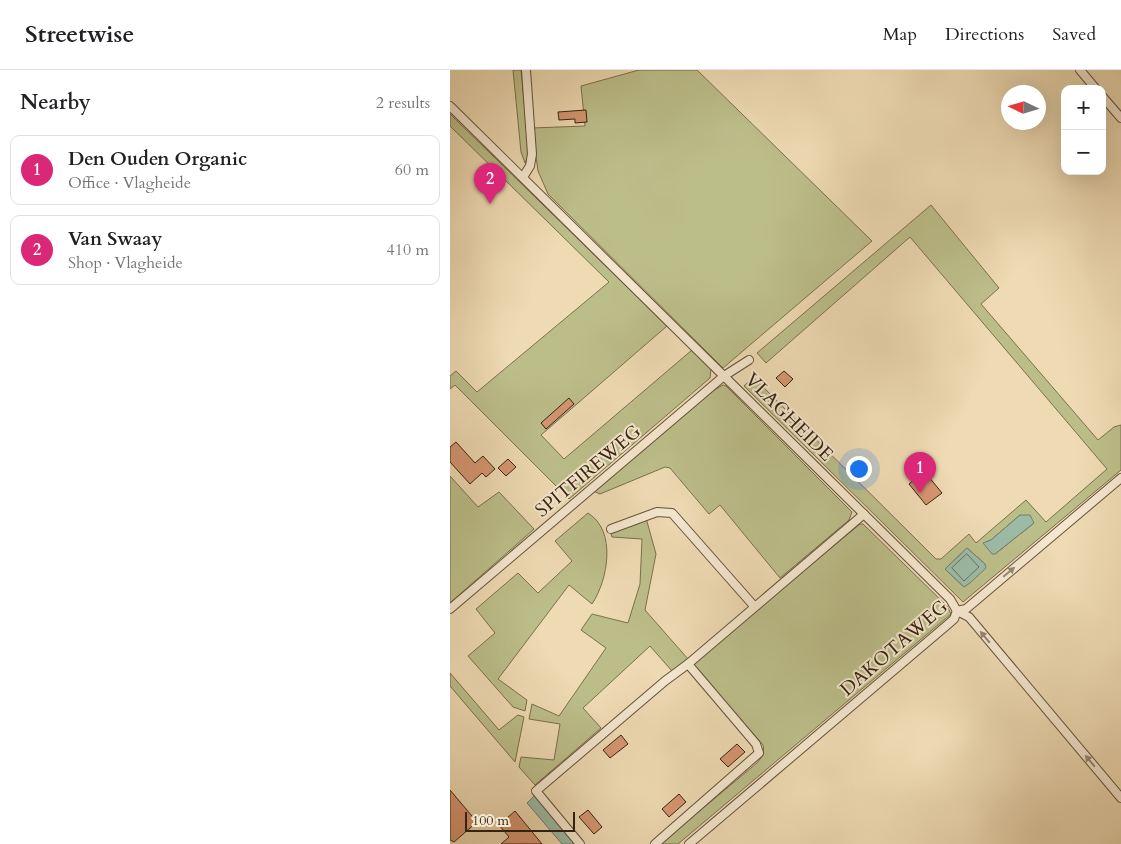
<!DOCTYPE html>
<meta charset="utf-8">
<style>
body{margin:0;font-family:Cardo,serif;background:#f2f2f2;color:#202124}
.controls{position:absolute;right:15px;top:15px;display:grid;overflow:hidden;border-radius:10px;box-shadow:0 5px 20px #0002}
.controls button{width:45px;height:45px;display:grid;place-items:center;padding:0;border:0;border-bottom:1px solid #e0e0e0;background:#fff;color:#202124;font:25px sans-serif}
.compass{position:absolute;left:551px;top:15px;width:45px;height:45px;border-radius:50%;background:#fff;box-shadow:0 5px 20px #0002;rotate:274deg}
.scale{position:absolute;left:15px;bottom:12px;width:110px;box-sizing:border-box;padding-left:5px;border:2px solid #372312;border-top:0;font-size:14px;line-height:18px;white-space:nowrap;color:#372312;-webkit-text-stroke:4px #f4e7ce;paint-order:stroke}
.you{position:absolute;left:408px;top:398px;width:18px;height:18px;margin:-12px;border:4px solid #fff;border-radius:50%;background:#1a73e8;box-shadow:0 0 0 8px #1a73e833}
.badge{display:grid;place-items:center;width:32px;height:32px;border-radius:50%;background:#db2777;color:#fff;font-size:16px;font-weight:700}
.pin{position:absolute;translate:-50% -41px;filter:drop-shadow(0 1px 2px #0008)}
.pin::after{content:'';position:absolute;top:26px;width:18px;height:15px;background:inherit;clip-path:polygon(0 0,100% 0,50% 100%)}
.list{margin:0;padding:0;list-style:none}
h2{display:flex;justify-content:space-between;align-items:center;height:65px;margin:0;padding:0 20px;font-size:21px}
h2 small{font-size:16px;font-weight:400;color:#757577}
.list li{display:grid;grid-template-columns:32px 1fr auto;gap:15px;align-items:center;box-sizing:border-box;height:70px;margin:0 10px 10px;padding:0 10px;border:1px solid #e0e0e0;border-radius:10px}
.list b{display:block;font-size:19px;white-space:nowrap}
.list p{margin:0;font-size:16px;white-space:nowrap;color:#757577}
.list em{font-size:16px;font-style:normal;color:#757577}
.map{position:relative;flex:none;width:671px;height:774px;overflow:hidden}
header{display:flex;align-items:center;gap:30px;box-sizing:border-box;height:70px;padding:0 25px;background:#fff;border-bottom:1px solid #e0e0e0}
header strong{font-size:24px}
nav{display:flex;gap:28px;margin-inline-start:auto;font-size:18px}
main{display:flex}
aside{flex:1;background:#fff}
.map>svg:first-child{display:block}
</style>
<header>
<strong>Streetwise</strong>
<nav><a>Map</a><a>Directions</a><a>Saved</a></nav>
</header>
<main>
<aside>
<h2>Nearby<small>2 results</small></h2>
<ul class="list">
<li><span class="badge">1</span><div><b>Den Ouden Organic</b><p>Office · Vlagheide</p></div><em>60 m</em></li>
<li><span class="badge">2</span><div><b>Van Swaay</b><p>Shop · Vlagheide</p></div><em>410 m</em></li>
</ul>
</aside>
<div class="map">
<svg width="671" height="774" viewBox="0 0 671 774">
<rect width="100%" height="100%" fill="#eedab3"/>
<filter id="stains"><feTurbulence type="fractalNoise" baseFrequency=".004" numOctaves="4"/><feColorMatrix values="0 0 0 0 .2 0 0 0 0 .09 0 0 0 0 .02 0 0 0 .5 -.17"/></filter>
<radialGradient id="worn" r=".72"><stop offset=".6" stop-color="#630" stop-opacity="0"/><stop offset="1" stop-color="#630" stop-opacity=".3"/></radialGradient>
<!-- green -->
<g fill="#bcbe8a" stroke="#7a704e" fill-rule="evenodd">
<path d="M63,0h8l8,84 -4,9 -4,-11z"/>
<path d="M189,0h58l175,171 -149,127 -175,-174 -10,-23 -6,-43 53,-2 -4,-40z"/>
<path d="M0,44l217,212 -126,109 23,24 128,-109 19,19 -1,9 -141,121 -114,-114 -5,4v-13l6,-5 21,21 132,-110 -159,-156z"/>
<path d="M481,135l68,83 -18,16 117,136 16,-13 7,-2v45l-158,132 -219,-216 9,-9 183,182h5l28,-25 7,9 50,-43 20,22 61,-53 -197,-232 -144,126 -9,-10zM570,445l14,8 -39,31 -9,-12 5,-2zM517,478l18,16 -21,23 -19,-18z"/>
<path d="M273,315l3,1 126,126 -3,8 -69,58 -60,-73 -11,9 -39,-46 -5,-1 -65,27 -7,-3 118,-99z"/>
<path d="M0,406l28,31 21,-15 35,37 -84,74z"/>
<path d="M138,443c29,18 20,67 4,91l-23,-19 -71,94 29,21 -2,11 -12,-4 -45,-51 27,-23 -19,-24 42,-36 20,20 34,-32 -17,-20z"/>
<path d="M196,448l10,36 -11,56 43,49 -16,12 -22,-25 -67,62 18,20 -66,57 -16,-18 2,-10 33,3 6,-36 -31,-5 3,-15 27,12 47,-68 -25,-18 11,-16 36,9 12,-39 2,-45 -30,-2 -2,-6z"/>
<path d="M410,454h3l84,82 4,8 -273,230h-18l97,-81c5,-6 8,-10 6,-18l-71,-81z"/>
<path d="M0,603l49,57 19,-15 6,2 -9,45 -65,-76z"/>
</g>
<!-- water -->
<g fill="#9bbba7" stroke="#737e6b">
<path d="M570,445h10l4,8 -39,31h-3l-9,-11 8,-3z"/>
<path d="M517,478l18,16 1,4 -16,15 -6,4 -19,-18z"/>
<path d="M85,725l41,49h-14l-35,-41z"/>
</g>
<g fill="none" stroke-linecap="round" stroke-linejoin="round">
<!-- shore -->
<path stroke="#696f5c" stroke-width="1" d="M517,484l12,13 -15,14 -12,-13z"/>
</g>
<!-- building -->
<g fill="#d69671" stroke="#372312">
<path d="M136,40l1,12 -12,1v-4l-16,1 -1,-8z"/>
<path d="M334,301l9,8 -8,8 -9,-9z"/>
<path d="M119,328l5,6 -28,25 -5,-6z"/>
<path d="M6,372l19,21 8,-7 12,13 -9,8 -4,-4 -12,11 -20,-22v-15z"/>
<path d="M58,389l8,8 -10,9 -8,-8z"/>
<path d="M474,401l18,22 -16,12 -17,-21z"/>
<path d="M171,665l7,9 -18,14 -7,-8z"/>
<path d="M287,674l8,8 -17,15 -8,-8z"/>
<path d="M0,720l27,32 -23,20 -4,-2z"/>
<path d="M229,724l7,8 -17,15 -7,-8z"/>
<path d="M138,740l14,17 -8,7 -15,-17z"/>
<path d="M65,741l27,33h-41l8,-7 -10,-12z"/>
</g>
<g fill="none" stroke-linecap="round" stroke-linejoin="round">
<!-- street casing -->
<g stroke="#65513a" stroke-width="10">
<g id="street">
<path d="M630,0l16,19"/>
<path d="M652,26l19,22"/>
<path d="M0,36l500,493 7,12"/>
<path d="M73,107l7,-11 2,-12 -6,-84"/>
<path d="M161,459l46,-17 15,1 82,93"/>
<path d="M0,539l274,-233 25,-16"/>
<path d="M507,541l12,6 152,181"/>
<path d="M507,541l9,-2 155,-131"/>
<path d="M238,594l176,-150"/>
<path d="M130,774l-44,-53 129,-110 23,-17 68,80 3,9 -104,91"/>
<path d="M239,774l257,-218 8,-7 3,-8"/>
</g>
</g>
<!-- street -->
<use href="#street" stroke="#f4e7ce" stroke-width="8"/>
</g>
<!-- one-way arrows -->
<defs><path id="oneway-solid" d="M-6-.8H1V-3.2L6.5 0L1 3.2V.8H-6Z" transform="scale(1.25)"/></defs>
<g fill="#968570">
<use href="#oneway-solid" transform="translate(559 502) rotate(-40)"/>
<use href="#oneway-solid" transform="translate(535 567) rotate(-130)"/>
<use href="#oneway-solid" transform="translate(640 691) rotate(-130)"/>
</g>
<g text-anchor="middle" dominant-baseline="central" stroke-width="4" stroke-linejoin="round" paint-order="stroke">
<!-- street labels -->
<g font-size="19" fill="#372312" stroke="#f4e7ce">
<text transform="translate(339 347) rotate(45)">VLAGHEIDE</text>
<text transform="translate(138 401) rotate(-40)">SPITFIREWEG</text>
<text transform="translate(444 578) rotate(-41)">DAKOTAWEG</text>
</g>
</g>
<rect width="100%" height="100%" filter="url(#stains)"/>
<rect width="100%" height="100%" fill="url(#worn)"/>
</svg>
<div class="controls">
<button>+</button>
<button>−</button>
</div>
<svg class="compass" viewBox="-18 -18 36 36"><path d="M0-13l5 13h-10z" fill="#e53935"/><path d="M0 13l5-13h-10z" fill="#757577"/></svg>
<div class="scale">100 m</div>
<div class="you"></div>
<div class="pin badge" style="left:470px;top:423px">1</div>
<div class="pin badge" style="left:40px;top:134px">2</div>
</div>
</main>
